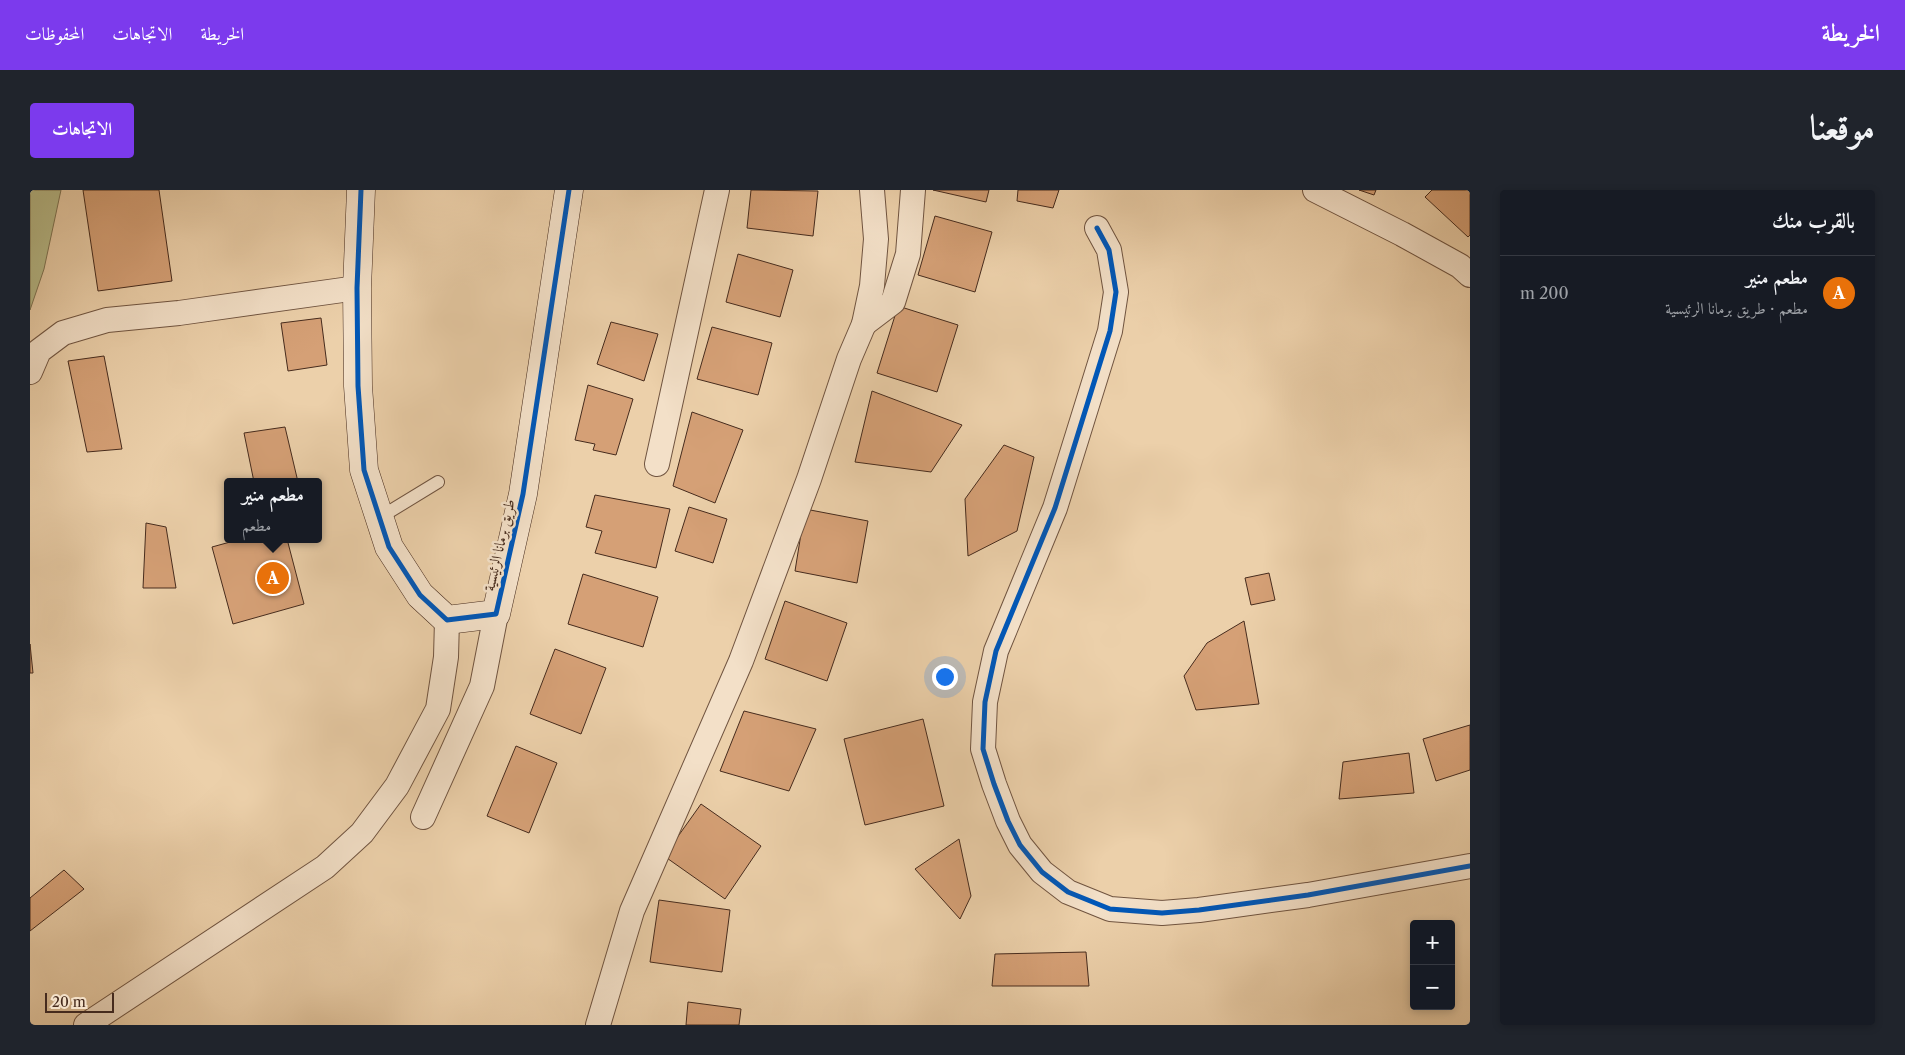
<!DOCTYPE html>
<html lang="ar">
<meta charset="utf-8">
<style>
body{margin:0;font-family:"Libre Caslon Text",Amiri,serif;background:#20242c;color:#f1f3f6;direction:rtl}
.controls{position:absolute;right:15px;bottom:15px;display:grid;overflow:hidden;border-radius:5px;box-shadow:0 2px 8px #0003}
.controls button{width:45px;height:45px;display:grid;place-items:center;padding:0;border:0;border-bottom:1px solid #363941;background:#171b24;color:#f1f3f6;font:25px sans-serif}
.scale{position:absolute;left:15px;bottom:12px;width:69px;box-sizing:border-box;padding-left:5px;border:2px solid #462b1d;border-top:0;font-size:14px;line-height:18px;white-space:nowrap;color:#462b1d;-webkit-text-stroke:4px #f3e0c8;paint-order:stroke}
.you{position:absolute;left:914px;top:486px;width:18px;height:18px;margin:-12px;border:4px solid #fff;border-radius:50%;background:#1a73e8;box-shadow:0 0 0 8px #1a73e833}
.badge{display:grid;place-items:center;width:32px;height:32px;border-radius:50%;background:#7c3aed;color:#fff;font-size:16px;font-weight:700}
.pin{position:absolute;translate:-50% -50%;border:2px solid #fff;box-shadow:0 1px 5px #0006}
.popup{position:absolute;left:194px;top:288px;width:98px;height:65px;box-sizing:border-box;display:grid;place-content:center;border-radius:5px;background:#171b24;filter:drop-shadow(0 1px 4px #0005);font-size:16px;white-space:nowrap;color:#9ea1a6}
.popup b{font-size:19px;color:#f1f3f6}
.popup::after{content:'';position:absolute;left:50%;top:100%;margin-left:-10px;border:10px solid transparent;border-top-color:#171b24}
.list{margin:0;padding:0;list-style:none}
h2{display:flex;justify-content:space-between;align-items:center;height:65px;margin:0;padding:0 20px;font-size:21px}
h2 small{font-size:16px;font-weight:400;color:#9ea1a6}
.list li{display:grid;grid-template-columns:32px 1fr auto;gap:15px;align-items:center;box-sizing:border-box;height:75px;padding:0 20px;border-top:1px solid #363941}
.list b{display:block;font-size:19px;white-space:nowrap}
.list p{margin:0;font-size:16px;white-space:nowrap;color:#9ea1a6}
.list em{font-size:16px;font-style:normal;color:#9ea1a6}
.map{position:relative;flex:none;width:1440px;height:835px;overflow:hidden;direction:ltr;border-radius:5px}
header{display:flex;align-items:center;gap:30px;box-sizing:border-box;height:70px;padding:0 25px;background:#7c3aed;color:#fff}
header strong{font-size:24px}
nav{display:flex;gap:28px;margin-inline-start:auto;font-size:18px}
.intro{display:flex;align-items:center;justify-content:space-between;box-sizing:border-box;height:120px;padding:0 30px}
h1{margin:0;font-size:35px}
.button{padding:12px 22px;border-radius:5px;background:#7c3aed;color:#fff;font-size:18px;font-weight:700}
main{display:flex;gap:30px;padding:0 30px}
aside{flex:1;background:#171b24;border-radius:5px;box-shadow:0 2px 8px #0003}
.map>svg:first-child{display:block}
</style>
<header>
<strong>الخريطة</strong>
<nav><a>الخريطة</a><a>الاتجاهات</a><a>المحفوظات</a></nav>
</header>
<div class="intro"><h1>موقعنا</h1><a class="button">الاتجاهات</a></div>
<main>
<aside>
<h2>بالقرب منك<small></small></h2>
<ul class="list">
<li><span class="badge" style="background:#e8710a">A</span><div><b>مطعم منير</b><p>مطعم · طريق برمانا الرئيسية</p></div><em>200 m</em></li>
</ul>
</aside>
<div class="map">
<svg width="1440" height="835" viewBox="0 0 1440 835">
<rect width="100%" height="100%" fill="#ecd0aa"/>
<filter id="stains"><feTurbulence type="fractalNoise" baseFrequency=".004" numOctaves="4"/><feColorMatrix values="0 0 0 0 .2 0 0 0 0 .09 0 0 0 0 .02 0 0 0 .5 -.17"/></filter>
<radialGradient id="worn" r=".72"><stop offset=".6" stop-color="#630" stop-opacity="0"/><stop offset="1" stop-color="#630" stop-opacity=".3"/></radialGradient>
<!-- green -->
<path fill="#b7bb89" stroke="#7e7353" d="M0,0h31l-17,79 -14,41z"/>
<!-- building -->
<g fill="#d5a076" stroke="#462b1d">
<path d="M53,0h76l13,91 -74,10z"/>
<path d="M721,0l67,1 -5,45 -66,-8z"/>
<path d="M903,0h56l-3,12z"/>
<path d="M988,0h41l-6,18 -36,-7z"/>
<path d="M1329,0h17l-2,5z"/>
<path d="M1402,0h38v45l-2,2 -43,-40z"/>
<path d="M905,26l57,16 -17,60 -57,-17z"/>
<path d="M708,64l55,16 -13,47 -54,-15z"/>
<path d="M868,116l60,19 -21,67 -60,-19z"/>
<path d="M291,128l6,47 -39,6 -7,-48z"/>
<path d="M581,132l47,12 -14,47 -47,-17z"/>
<path d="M682,137l60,16 -14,52 -61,-16z"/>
<path d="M74,166l18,93 -35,3 -19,-91z"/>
<path d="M558,195l45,14 -17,56 -23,-5 2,-6 -20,-4z"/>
<path d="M842,201l90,34 -31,47 -76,-10z"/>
<path d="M662,222l51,18 -28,73 -42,-17z"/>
<path d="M255,237l13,55h-44l-10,-49z"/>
<path d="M974,255l30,12 -17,74 -49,25 -3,-57z"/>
<path d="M565,305l75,14 -14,59 -61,-15 7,-22 -16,-4z"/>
<path d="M659,317l38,12 -14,44 -38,-12z"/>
<path d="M775,319l63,12 -11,62 -62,-12z"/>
<path d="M116,333l20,4 10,61h-33z"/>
<path d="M211,349h46l17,65 -71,20 -21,-77z"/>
<path d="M1239,383l6,27 -24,5 -6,-27z"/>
<path d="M553,384l75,23 -15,50 -75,-23z"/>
<path d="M755,411l62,22 -20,58 -62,-22z"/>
<path d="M1214,431l15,83 -63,6 -12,-34 23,-33z"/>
<path d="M0,454l3,29h-3z"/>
<path d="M525,459l51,19 -25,66 -51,-20z"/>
<path d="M714,521l72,18 -27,62 -69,-20z"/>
<path d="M893,529l21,87 -79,19 -21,-86z"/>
<path d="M1440,535v45l-34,11 -13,-42z"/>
<path d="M486,556l41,17 -28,70 -42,-17z"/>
<path d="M1379,563l5,40 -75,6 4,-37z"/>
<path d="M671,614l60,42 -36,53 -61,-43z"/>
<path d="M929,649l12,57 -11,23 -45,-50z"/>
<path d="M34,680l20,19 -54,42v-33z"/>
<path d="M629,710l71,10 -8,62 -72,-10z"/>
<path d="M1056,762l3,34h-97l3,-32z"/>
<path d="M658,812l53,7 -2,16h-53z"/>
</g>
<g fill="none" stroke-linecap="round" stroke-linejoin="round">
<!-- lane casing -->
<g stroke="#705440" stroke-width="14">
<path id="lane" d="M349,328l59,-36"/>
</g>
<!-- street casing -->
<g stroke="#705440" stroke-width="26">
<g id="street">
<path d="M1285,0l87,44 58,32 10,9"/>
<path d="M1067,38l12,22 7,42 -6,39 -55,177 -59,143 -11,51 -2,47 11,35 14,37 12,24 22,27 26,20 42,17 52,4 37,-3 109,-15 162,-29"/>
<path d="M834,134l29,-22 15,-48 5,-64"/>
<path d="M0,182l9,-21 24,-18 44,-13 72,-7 178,-25"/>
<path d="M627,274l60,-274"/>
<path d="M393,627l59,-131 14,-72"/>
<path d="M56,835l239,-158 37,-34 35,-47 41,-77 8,-52 1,-37"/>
<path d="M568,835l34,-114 109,-250 68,-182 40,-120 15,-35 8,-38 4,-47 -4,-49"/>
</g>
</g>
<!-- secondary casing -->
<g stroke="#462b1d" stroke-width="29">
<path id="secondary" d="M331,0l-4,98 1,98 6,84 25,77 31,48 27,25 49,-6 27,-120 46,-304"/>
</g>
<!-- lane -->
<use href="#lane" stroke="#f3e0c8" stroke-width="12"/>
<!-- street -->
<use href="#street" stroke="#f3e0c8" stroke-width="24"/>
<!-- secondary -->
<use href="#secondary" stroke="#f3e0c8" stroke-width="28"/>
<!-- cycleway casing -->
<g stroke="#f3e0c8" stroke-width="8">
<g id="cycleway">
<path d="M331,0l-4,98 1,98 6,84 25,77 31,48 27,25 49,-6 27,-120 46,-304"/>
<path d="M1067,38l12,22 7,42 -6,39 -55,177 -59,143 -11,51 -2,47 11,35 14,37 12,24 22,27 26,20 42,17 52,4 37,-3 109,-15 162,-29"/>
</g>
</g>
<!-- cycleway -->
<use href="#cycleway" stroke="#0057b8" stroke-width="5"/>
</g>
<g text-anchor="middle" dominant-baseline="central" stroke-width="5" stroke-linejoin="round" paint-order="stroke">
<!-- street labels -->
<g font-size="15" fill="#462b1d" stroke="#f3e0c8">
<text transform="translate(469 355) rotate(-77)">طريق برمانا الرئيسية</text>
</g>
</g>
<rect width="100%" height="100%" filter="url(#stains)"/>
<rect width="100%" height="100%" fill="url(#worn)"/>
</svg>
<div class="controls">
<button>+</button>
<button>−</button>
</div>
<div class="scale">20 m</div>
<div class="you"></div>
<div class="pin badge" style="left:243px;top:388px;background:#e8710a">A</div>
<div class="popup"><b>مطعم منير</b>مطعم</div>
</div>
</main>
